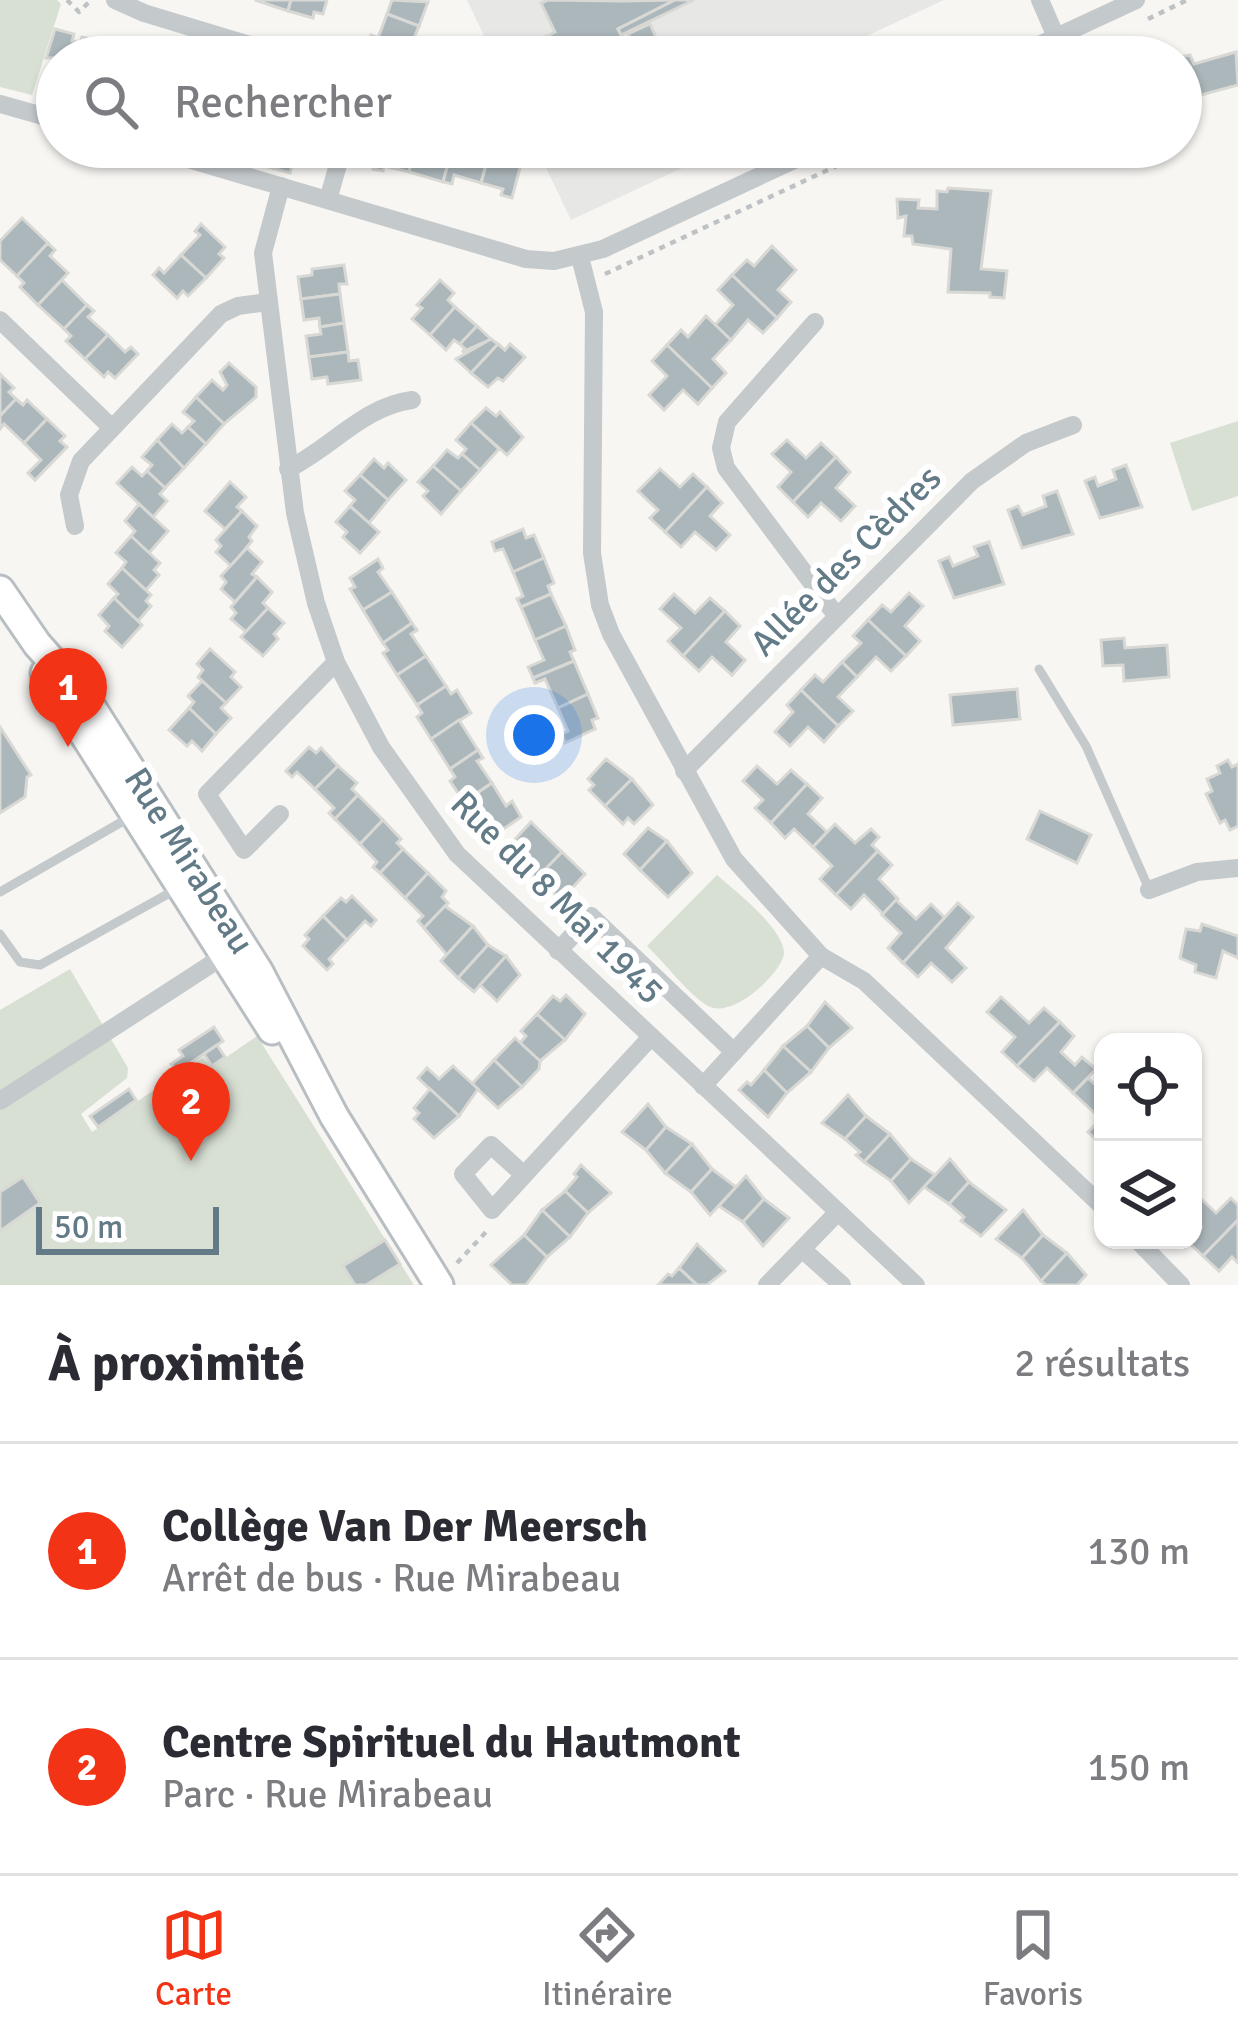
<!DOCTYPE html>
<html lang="fr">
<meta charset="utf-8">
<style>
body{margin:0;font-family:Signika,sans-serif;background:#f2f2f3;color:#2b2b33}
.controls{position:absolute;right:36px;bottom:36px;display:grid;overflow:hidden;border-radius:24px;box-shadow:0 3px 9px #0004}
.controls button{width:108px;height:108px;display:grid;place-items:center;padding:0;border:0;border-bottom:3px solid #e1e1e2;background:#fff;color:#2b2b33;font:60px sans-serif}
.scale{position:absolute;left:36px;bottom:30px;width:183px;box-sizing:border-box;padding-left:12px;border:6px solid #637a87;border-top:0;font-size:33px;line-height:42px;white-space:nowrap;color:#637a87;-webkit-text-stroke:9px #fff;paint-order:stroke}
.you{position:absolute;left:534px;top:735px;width:42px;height:42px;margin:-30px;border:9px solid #fff;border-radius:50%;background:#1a73e8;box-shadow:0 0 0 18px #1a73e833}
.badge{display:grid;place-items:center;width:78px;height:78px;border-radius:50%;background:#f33316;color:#fff;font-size:39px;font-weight:700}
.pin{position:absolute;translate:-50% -99px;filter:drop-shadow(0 3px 6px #0008)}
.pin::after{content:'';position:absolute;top:63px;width:42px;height:36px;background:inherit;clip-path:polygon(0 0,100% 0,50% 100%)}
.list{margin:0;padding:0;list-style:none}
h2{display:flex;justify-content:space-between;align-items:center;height:156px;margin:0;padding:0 48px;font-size:51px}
h2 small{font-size:39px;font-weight:400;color:#7c7c81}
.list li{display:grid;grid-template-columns:78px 1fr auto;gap:36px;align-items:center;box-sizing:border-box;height:216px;padding:0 48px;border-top:3px solid #e1e1e2}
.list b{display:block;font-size:45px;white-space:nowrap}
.list p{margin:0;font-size:39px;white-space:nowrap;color:#7c7c81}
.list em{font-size:39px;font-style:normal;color:#7c7c81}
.icon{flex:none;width:66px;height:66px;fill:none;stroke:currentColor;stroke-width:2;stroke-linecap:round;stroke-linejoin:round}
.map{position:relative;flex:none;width:1238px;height:1285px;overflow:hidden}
.search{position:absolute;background:#fff;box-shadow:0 3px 9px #0004;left:36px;right:36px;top:36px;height:132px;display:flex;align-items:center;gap:30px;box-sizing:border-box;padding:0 42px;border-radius:66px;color:#7c7c81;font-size:45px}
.sheet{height:588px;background:#fff}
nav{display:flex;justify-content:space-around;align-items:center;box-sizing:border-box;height:168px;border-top:3px solid #e1e1e2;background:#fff;font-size:33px;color:#7c7c81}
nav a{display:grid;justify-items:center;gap:6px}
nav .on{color:#f33316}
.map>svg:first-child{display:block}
</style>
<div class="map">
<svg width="1238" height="1285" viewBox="0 0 1238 1285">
<rect width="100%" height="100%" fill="#f7f6f3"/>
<!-- built -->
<g fill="#e7e8e6">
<path d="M467,0h477l-88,41 5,16h-367z"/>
<path d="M536,147h191l-156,73z"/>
</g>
<!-- green -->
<g fill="#d8dfd3">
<path d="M0,0h57l4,4 -29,91 -32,-8z"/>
<path d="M1238,421v75l-46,15 -22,-68z"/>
<path d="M717,875c18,16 65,52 67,77 1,18 -51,68 -76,54 -19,-11 -44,-44 -61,-60z"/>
<path d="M70,969l58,99 -1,10 -46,36 11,18 111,-75 9,10 45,-31 157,249h-414v-275z"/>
</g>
<!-- building -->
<g fill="#acb7bb" stroke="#d8d8d5" stroke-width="3">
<path d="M255,0h36l-3,11z"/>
<path d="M291,0h36l-4,14 -9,-2 -1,6 -25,-7z"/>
<path d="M392,0l36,2 -9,24 -32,-12z"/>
<path d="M548,0l74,1 53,-1 -57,29 14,28h-34l-3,-6 -11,6h-37l-8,-17 16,-8 -14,-29z"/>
<path d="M675,0h19l-73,35 -3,-6z"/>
<path d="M387,14l32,12 -10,24 -7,-3 -3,10h-36l8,-22 7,3z"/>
<path d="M650,24l10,22 -10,5 2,6h-13l-11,-23z"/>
<path d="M55,29l19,5 -2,7 8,2 2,-6 25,6 -4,14 -57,1z"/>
<path d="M107,43l25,7 1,7h-30z"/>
<path d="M1236,52l2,33 -37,10 -4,-15 -16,4v-27l9,-2 4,9z"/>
<path d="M269,147h20l-1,4 7,3 -5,19 -26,-7z"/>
<path d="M379,147h36l-6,25 -25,-6 -1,5 -10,-2z"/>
<path d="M415,147l37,2 -9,33 -34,-10z"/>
<path d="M462,147l28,4 -9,32 -27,-8 -2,9 -9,-2 9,-33 9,2z"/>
<path d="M490,151l32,9 -10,38 -11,-3 2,-6 -22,-6z"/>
<path d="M948,188l43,3 -10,78 26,2 -3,27 -14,-1v-4l-42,-1 3,-43 -38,-5 -1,-8h-8l2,-20 -8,2 -1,-19 22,1 -1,8 19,1v-18l10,1z"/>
<path d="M22,218l26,25 -31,33 -17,-16v-19z"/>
<path d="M201,224l24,23 -6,7 5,4 -18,20 -25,-23 19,-20 -5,-4z"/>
<path d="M48,243l7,7 -5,6 18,17 -30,32 -18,-18 4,-4 -7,-7z"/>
<path d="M772,246l24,24 -18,20 13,12 -14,16 -45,-43 15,-15 7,6z"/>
<path d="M181,255l25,23 -18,18 -5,-5 -6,7 -24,-23 6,-7 5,5z"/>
<path d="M344,265l3,19h-8l1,10 -39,5 -3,-22 14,-2v-6z"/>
<path d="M732,275l45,43 -14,15 -15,-13 -17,20 -16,-15 18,-20 -15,-15z"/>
<path d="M62,280l25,25 -23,24 -26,-24z"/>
<path d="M440,280l14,13 -6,7 7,7 -25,28 -18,-16 10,-11 -5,-3z"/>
<path d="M340,294l4,29 -24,4 -1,-9 -15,2 -3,-21z"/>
<path d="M87,305l7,6 -6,6 20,18 -23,24 -19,-18 5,-5 -7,-7z"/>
<path d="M455,307l22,19 -17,18 -6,-4 -8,10 -16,-15z"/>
<path d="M706,316l25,24 -18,19 13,14 -14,15 -45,-43 14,-15 7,7z"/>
<path d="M344,323l4,29 -39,5 -3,-21 15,-2 -1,-7z"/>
<path d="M477,326l14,13 -29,13 3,-3 -5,-5z"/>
<path d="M108,335l17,17 6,-5 7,7 -23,24 -7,-6 -4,5 -19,-18z"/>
<path d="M491,339l7,5 -27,29 -15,-14z"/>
<path d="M498,344l7,6 5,-6 15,13 -22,24 -5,-3 -10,9 -17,-14z"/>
<path d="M667,345l45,43 -14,16 -15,-14 -19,20 -15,-15 18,-19 -15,-15z"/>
<path d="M348,352l1,9 9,-1 3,20 -33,4 -1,-7 -15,2 -3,-22z"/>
<path d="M229,363l27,24v10l-32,27 -28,-27 16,-17 11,10 4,-5 -7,-13z"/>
<path d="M0,374l14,14 -5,4 7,7 -16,17z"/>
<path d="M196,397l28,27 -18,20 -18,-17 6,-6 -11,-9z"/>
<path d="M16,399l7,6 4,-5 20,19 -23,24 -20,-19 -4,5v-13z"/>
<path d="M486,408l10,8 4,-4 23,25 -16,18 -36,-32z"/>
<path d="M47,419l18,17 -5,5 7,6 -32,33 -7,-7 13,-13 -17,-17z"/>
<path d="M471,423l28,26 -19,21 -18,-16 4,-5 -10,-9z"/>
<path d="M172,424l10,9 6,-6 18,17 -22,24 -27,-28z"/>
<path d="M157,440l27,28 -19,20 -18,-17 5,-6 -10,-8z"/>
<path d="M787,440l19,18 15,-15 15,14 -43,45 -15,-15 13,-15 -19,-18z"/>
<path d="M447,450l11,8 4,-4 18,16 -19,21 -28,-25z"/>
<path d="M836,457l14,15 -14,16 19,18 -14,15 -20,-18 -13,14 -15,-15z"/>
<path d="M374,459l10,9 4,-5 18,17 -18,20 -28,-25z"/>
<path d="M1126,465l16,42 -42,11 -15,-37 10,-4 3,9 18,-7 -3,-9z"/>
<path d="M433,466l28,25 -20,23 -18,-18 5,-5 -10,-9z"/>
<path d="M132,467l10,9 5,-5 18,17 -5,6 7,7 -14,16 -36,-34z"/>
<path d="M660,469l20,18 13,-13 14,13 -42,45 -15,-14 8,-8 -20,-19z"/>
<path d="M360,475l28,25 -19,23 -19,-17 5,-6 -10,-9z"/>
<path d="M230,482l16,15 -9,10 5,4 -17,18 -20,-18z"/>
<path d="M707,487l15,16 -12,13 20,19 -14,15 -21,-18 -14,15 -16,-15z"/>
<path d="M1057,491l16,43 -51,14 -14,-38 10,-4 5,9 23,-9 -3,-10z"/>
<path d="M139,504l29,27 -19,22 -18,-17 4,-5 -10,-10z"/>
<path d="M350,506l29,26 -19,21 -17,-16 4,-5 -11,-10z"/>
<path d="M242,511l15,15 -8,11 3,4 -21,25 -15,-14 5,-6 -5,-6z"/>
<path d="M523,529l3,9 8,-3 10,23 -31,14 -10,-23 -8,2 -3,-9z"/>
<path d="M131,536l29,27 -6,7 5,5 -13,15 -24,-22 4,-6 -10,-9z"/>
<path d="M989,542l15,42 -50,14 -15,-37 10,-4 4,9 25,-10 -4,-9z"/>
<path d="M247,548l15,14 -10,12 5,3 -22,25 -14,-13 5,-7 -5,-6z"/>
<path d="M544,558l10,25 -6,3 3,8 -30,13 -4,-8 6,-3 -10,-24z"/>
<path d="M378,559l5,9 -5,4 14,20 -29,18 -13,-21 5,-2 -5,-9z"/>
<path d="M122,568l29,27 -5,6 5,5 -13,15 -24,-23 4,-4 -10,-10z"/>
<path d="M257,577l15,15 -9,11 5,5 -22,24 -15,-13 5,-6 -5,-6z"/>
<path d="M392,592l20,31 -29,20 -20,-33z"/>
<path d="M909,593l14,13 -18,20 15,15 -14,15 -38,-36 14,-15 9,7z"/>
<path d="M551,594l15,32 -31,14 -14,-33z"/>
<path d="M674,594l21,19 15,-15 15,13 -42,45 -15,-15 13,-13 -21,-19z"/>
<path d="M114,598l28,27 -20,22 -17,-16 4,-5 -10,-11z"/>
<path d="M268,608l16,15 -10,11 4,5 -15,17 -22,-19z"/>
<path d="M725,611l15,15 -14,16 19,18 -13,15 -20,-18 -13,14 -16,-15z"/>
<path d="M868,620l38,36 -15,15 -15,-14 -19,20 -15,-15 19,-19 -8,-7z"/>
<path d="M412,623l5,7 -6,4 15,22 -29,19 -14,-22 5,-3 -5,-7z"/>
<path d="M566,626l9,24 -5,2 4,9 -41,17 -5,-11 16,-7 -9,-20z"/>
<path d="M1124,638l1,10 42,-3 2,32 -45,4 -1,-16 -20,1 -2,-26z"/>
<path d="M210,649l25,23 -4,5 10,10 -15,16 -28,-26 5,-7 -6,-6z"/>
<path d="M426,656l20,30 -29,19 -20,-30z"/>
<path d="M574,661l14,33 -30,14 -13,-29 -10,4 -2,-5z"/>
<path d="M842,662l15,15 -19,20 15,14 -15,15 -37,-36 14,-15 8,7z"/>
<path d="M202,681l24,22 -5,5 10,10 -15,16 -27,-26 5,-6 -6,-6z"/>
<path d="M446,686l5,8 6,-4 14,23 -40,26 -14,-22 5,-4 -5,-8z"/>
<path d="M1017,689l3,30 -67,6 -3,-30z"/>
<path d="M801,690l37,36 -14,16 -16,-15 -18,19 -15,-14 18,-20 -6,-7z"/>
<path d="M588,694l10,24 -6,2 3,9 -30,14 -3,-9 6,-3 -10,-23z"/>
<path d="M189,708l27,26 -14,17 -10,-10 -5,5 -18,-16z"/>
<path d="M459,720l19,30 -28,19 -19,-30z"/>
<path d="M0,727l31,48 -4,2 -2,20 -25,16z"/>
<path d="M309,747l7,6 5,-5 17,18 -23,23 -18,-17 -5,5 -6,-6z"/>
<path d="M478,750l5,8 -6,3 15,22 -28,19 -14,-21 5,-4 -5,-8z"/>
<path d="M606,759l26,20 -27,27 -16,-16 5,-5 -6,-6z"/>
<path d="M1228,760l4,7 6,-3v62l-8,4 -5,-10 -5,3 -14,-29 6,-3 -5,-12 13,-6 -3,-7z"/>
<path d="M338,766l19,17 -5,6 6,6 -23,24 -6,-6 5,-5 -19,-19z"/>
<path d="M757,766l20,18 14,-14 16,14 -36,39 -16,-15 8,-8 -20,-19z"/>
<path d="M632,779l21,26 -19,19 -6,-6 -5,6 -18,-18z"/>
<path d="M492,783l14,23 6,-5 9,16 -28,19 -10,-16 -5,3 -14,-21z"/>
<path d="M807,784l15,14 -14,16 19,18 -14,15 -19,-18 -9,9 -14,-15z"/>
<path d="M358,795l25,25 -23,24 -25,-25z"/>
<path d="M1040,811l51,24 -14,28 -50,-24z"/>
<path d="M383,820l18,19 -4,4 6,6 -23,24 -7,-6 4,-5 -17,-18z"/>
<path d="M531,822l31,30 -26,27 -28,-32z"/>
<path d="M835,824l20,19 16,-14 8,8 -7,8 6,6 -42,44 -16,-16 12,-13 -19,-19z"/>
<path d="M648,828l19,13 -27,29 -16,-16z"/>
<path d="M667,841l25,32 -24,24 -28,-27z"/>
<path d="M403,849l25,24 -23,25 -25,-25z"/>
<path d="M878,851l14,14 -13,14 19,20 -15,15 -19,-19 -13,14 -15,-14z"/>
<path d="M562,852l23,22 -23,25 -26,-20z"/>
<path d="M428,873l18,18 -4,6 6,6 -24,25 -6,-7 5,-5 -18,-18z"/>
<path d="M352,896l24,24 -5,6 -6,-5 -18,19 -24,-24 18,-18 5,4z"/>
<path d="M896,900l20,19 15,-15 14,14 -42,45 -15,-15 13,-15 -19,-18z"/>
<path d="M958,903l15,14 -27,31 20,20 -14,14 -21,-19 -13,14 -15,-14z"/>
<path d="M445,906l28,20 -26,29 -23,-27z"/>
<path d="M323,916l24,24 -18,19 4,5 -6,6 -24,-24 6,-7 -4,-4z"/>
<path d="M1202,924l36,12v22l-15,-7 -7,27 -21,-6 1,-7 -16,-7 6,-29 14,2z"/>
<path d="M473,926l15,19 -30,33 -17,-17z"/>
<path d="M488,945l18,11 -32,36 -16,-14z"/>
<path d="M506,956l14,19 -23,26 -17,-16z"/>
<path d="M566,995l19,19 -20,26 -28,-26 16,-18 7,5z"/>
<path d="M1001,997l28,26 15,-15 16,14 -43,44 -15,-14 13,-15 -28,-25z"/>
<path d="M825,1002l27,26 -23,20 -22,-22z"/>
<path d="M537,1014l28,26 -25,21 -20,-18 6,-7 -5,-5z"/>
<path d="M1060,1022l14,14 -13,16 14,13 7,-8 14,12 -23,24 -26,-25 -13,13 -17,-15z"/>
<path d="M807,1026l22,22 -18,24 -28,-26z"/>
<path d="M214,1027l9,14 -46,31 -6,-8 12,-8 -4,-6z"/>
<path d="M515,1038l25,23 -1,8 -17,18 -28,-27z"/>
<path d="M217,1045l8,12 -13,9 -8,-12z"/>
<path d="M783,1046l28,26 -24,21 -23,-23z"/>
<path d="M494,1060l28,27 -24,21 -26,-24z"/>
<path d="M453,1066l25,23 -19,27 -41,-38 9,-10 12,11z"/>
<path d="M764,1070l23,23 -19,24 -29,-27 8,-8 4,3z"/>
<path d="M1088,1078l15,14v54l-15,-14 13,-13 -28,-26z"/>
<path d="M129,1089l7,11 -38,27 -8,-11z"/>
<path d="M430,1089l29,27 -25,22 -20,-19 5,-6 -5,-5z"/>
<path d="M848,1095l18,21 -21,23 -23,-16z"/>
<path d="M648,1104l18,23 -20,23 -24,-18z"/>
<path d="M866,1116l24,18 -26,28 -8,-7 4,-3 -15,-13z"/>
<path d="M666,1127l26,17 -27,29 -19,-23z"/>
<path d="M890,1134l21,25 -20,22 -27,-19z"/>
<path d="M692,1144l20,25 -21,23 -26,-19z"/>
<path d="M911,1159l24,16 -26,28 -18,-22z"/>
<path d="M950,1159l19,23 -20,22 -25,-17z"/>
<path d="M581,1165l30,28 -23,20 -23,-22 12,-14 -3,-3z"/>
<path d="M712,1169l24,18 -26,28 -19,-23z"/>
<path d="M746,1176l18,23 -21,23 -24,-16z"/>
<path d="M23,1177l17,26 -40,28v-39z"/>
<path d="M969,1182l37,28 -25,26 -20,-15 3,-4 -15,-13z"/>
<path d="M565,1191l23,22 -18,24 -28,-27z"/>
<path d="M1193,1191l23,22 15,-15 7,7v15l-35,36 -15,-14 13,-15 -8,-8z"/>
<path d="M764,1199l25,19 -26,28 -20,-24z"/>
<path d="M542,1210l28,27 -23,20 -23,-22z"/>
<path d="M1023,1210l20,25 -21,23 -26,-19z"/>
<path d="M1238,1220v43l-6,-6 -13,14 -16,-15z"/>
<path d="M524,1235l23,22 -21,28h-14l-21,-20z"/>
<path d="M1043,1235l24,18 -26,28 -19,-23z"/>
<path d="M385,1240l15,24 -34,21h-11l-12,-19z"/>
<path d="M697,1244l28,27 -18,14h-10l-18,-17z"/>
<path d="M1067,1253l19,22 -9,10h-31l-5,-4z"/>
<path d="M679,1268l18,17h-39l10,-11 4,2z"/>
</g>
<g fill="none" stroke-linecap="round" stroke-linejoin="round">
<!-- secondary casing -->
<g stroke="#b8bec2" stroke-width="33">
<g id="secondary">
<path d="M0,590l37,54 51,58 171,270 75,144 105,169"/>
<path d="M45,673l227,357"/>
</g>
</g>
<!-- path -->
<g stroke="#bfc2c4" stroke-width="4.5" stroke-dasharray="6 6" stroke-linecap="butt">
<path d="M67,0l12,12 12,-12"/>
<path d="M1148,19l39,-19"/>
<path d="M100,147l27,8"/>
<path d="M605,274l272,-127"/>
<path d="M457,1263l29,-31"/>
</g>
<!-- service -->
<g stroke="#c4c9cc" stroke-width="9">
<path d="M1039,669l47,77 63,143"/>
<path d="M0,892l132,-76"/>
<path d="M0,934l20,28 20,3 135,-75"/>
</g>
<!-- minor -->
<g stroke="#c4c9cc" stroke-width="18">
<path d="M115,0l29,13 145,44"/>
<path d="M1040,0l16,37"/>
<path d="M1013,57l123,-57"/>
<path d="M0,104l57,16"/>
<path d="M148,147l378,112 28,2 49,-12 219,-102"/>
<path d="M281,186l-18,67 32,260 21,90 20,59 45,85 76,107 459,431"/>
<path d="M328,200l15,-53"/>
<path d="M580,257l14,55 -2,241 8,52 11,29 123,225 87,97 43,25 239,226"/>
<path d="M0,320l112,108"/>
<path d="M815,322l-88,100 -6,26 5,20 110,147"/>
<path d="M288,469c43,-21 76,-63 124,-69"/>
<path d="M75,526l-6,-31 12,-34 140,-147 17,-8 29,-4"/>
<path d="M684,771l288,-290 54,-38 47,-18"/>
<path d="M280,814l-36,36 -37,-56 129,-132"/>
<path d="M1149,890l48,-18 41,-4"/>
<path d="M558,951l33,-35 143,136"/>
<path d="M703,1086l118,-130"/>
<path d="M0,1101l233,-151"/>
<path d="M524,1175l-33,-30 -28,29 29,36 158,-172"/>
<path d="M1137,1240l44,45"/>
<path d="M802,1249l40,36"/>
<path d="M767,1285l71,-73"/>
</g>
<!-- secondary -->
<use href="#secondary" stroke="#fff" stroke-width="27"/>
</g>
<g text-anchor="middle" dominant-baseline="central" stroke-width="12" stroke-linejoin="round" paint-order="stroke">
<!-- street labels -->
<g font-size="36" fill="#637a87" stroke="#fff">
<text transform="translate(846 561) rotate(-45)">Allée des Cèdres</text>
<text transform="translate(189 861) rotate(58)">Rue Mirabeau</text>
<text transform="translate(557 898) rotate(45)">Rue du 8 Mai 1945</text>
</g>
</g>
</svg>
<div class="controls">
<button><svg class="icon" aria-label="locate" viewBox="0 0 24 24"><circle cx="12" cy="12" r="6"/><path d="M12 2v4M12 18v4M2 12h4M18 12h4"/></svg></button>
<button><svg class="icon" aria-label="layers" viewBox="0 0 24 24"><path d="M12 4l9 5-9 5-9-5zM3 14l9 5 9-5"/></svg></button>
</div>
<div class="scale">50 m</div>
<div class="you"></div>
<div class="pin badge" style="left:68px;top:747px">1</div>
<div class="pin badge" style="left:191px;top:1161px">2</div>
<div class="search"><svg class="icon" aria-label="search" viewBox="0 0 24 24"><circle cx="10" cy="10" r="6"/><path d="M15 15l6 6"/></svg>Rechercher</div>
</div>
<section class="sheet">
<h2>À proximité<small>2 résultats</small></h2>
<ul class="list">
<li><span class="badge">1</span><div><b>Collège Van Der Meersch</b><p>Arrêt de bus · Rue Mirabeau</p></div><em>130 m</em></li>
<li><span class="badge">2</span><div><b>Centre Spirituel du Hautmont</b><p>Parc · Rue Mirabeau</p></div><em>150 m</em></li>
</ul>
</section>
<nav>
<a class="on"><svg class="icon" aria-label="map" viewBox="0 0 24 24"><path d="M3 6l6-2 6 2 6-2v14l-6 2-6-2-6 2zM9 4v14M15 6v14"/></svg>Carte</a>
<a><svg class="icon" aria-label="directions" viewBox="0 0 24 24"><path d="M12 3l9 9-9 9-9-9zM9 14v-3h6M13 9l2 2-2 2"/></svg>Itinéraire</a>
<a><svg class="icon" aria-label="saved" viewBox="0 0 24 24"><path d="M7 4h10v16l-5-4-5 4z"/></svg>Favoris</a>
</nav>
